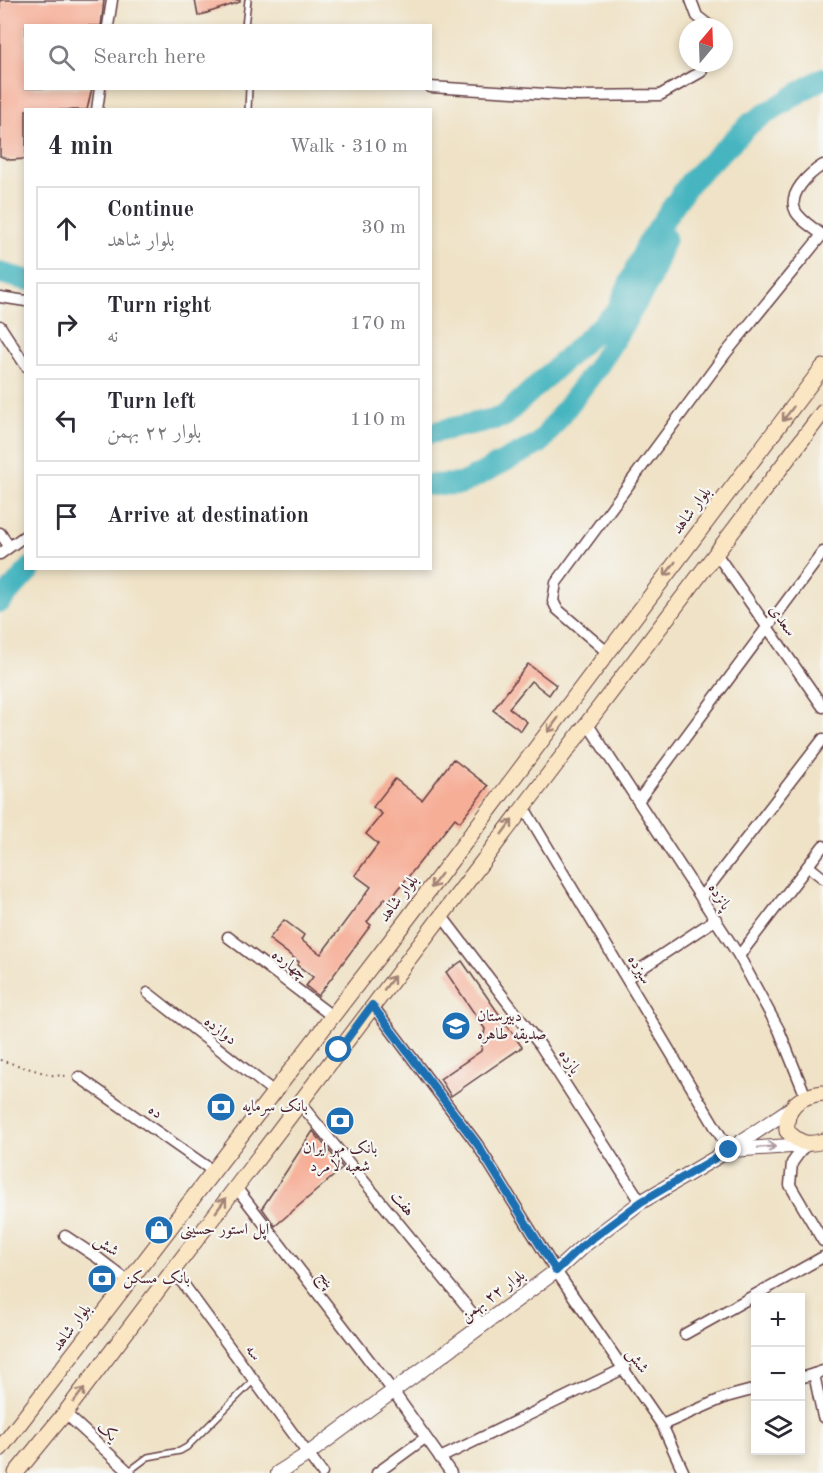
<!DOCTYPE html>
<meta charset="utf-8">
<style>
body{margin:0;font-family:"Old Standard TT",Amiri,serif;background:#f2f2f3;color:#2b2b33}
.controls{position:absolute;right:18px;bottom:18px;display:grid;overflow:hidden;border-radius:0px;box-shadow:0 3px 9px #0003}
.controls button{width:54px;height:54px;display:grid;place-items:center;padding:0;border:0;border-bottom:2px solid #e1e1e2;background:#fff;color:#2b2b33;font:30px sans-serif}
.compass{position:absolute;left:679px;top:18px;width:54px;height:54px;border-radius:50%;background:#fff;box-shadow:0 3px 9px #0003;rotate:19deg}
.stop{position:absolute;width:18px;height:18px;margin:-14px;border:4px solid #1f6fb2;border-radius:50%;background:#fff}
.stop.end{background:#1f6fb2;border-color:#fff;box-shadow:0 2px 6px #0008}
.list{margin:0;padding:0;list-style:none}
h2{display:flex;justify-content:space-between;align-items:center;height:78px;margin:0;padding:0 24px;font-size:26px}
h2 small{font-size:20px;font-weight:400;color:#7c7c81}
.list li{display:grid;grid-template-columns:39px 1fr auto;gap:18px;align-items:center;box-sizing:border-box;height:84px;margin:0 12px 12px;padding:0 12px;border:2px solid #e1e1e2;border-radius:0px}
.list b{display:block;font-size:22px;white-space:nowrap}
.list p{margin:0;font-size:20px;white-space:nowrap;color:#7c7c81}
.list em{font-size:20px;font-style:normal;color:#7c7c81}
.icon{flex:none;width:33px;height:33px;fill:none;stroke:currentColor;stroke-width:2;stroke-linecap:round;stroke-linejoin:round}
.map{position:relative;flex:none;width:823px;height:1473px;overflow:hidden}
.search{position:absolute;background:#fff;box-shadow:0 3px 9px #0003;left:24px;top:24px;width:408px;height:66px;display:flex;align-items:center;gap:15px;box-sizing:border-box;padding:0 21px;border-radius:0px;color:#7c7c81;font-size:22px}
.panel{position:absolute;background:#fff;box-shadow:0 3px 9px #0003;left:24px;top:108px;width:408px;height:462px;border-radius:0px}
.map>svg:first-child{display:block}
</style>
<div class="map">
<svg width="823" height="1473" viewBox="0 0 823 1473">
<rect width="100%" height="100%" fill="#f6f6f2"/>
<filter id="ink" filterUnits="userSpaceOnUse"><feTurbulence type="fractalNoise" baseFrequency=".0167" numOctaves="2"/><feDisplacementMap in="SourceGraphic" scale="12" xChannelSelector="R" yChannelSelector="G"/><feConvolveMatrix kernelMatrix="1 2 1 2 8 2 1 2 1" color-interpolation-filters="sRGB"/></filter>
<filter id="wash" filterUnits="userSpaceOnUse"><feTurbulence type="fractalNoise" baseFrequency=".008" numOctaves="4" result="noise"/><feDisplacementMap in="SourceGraphic" scale="24" xChannelSelector="R" yChannelSelector="G"/><feGaussianBlur stdDeviation="1.35" result="paint"/><feColorMatrix in="noise" values="0 0 0 0 0 0 0 0 0 0 0 0 0 0 0 0 0 1.4 0 .05"/><feComposite in="paint" operator="in"/></filter>
<g filter="url(#wash)">
<rect width="100%" height="100%" fill="#efe2c6"/>
<g fill="none" stroke-linecap="round" stroke-linejoin="round">
<!-- river -->
<g stroke="#46b5c0" stroke-width="22">
<path d="M0,273l26,7"/>
<path d="M430,433l73,-16 114,-106 30,-67 43,-62 61,-59 72,-45"/>
<path d="M430,485l31,-1 79,-41 58,-77 51,-84 16,-44"/>
<path d="M0,602l31,-34"/>
</g>
</g>
<g id="blocks">
<!-- building -->
<g fill="#f6ae97">
<path d="M0,0h104l-3,26h-75v62h66l-5,22h-61v49l-16,1 -10,-4z"/>
<path d="M195,0h45v2l-42,14z"/>
<path d="M528,664l28,21 -7,10 -18,-14 -22,27 18,14 -6,9 -28,-21z"/>
<path d="M453,759l35,27 -28,36 -5,-4 -66,83 -4,-3 -18,24 4,3 -53,71 -12,-10 7,-9 -16,-12 2,-3 -30,-23 15,-19 20,15 -3,5 20,14 50,-67 -16,-12 23,-31 -12,-10 16,-20 -9,-7 22,-28 27,21z"/>
<path d="M462,961l60,86 -71,49 -11,-17 41,-28 4,-22 -39,-57z"/>
<path d="M313,1131l30,37 -68,58 -13,-18z"/>
</g>
</g>
</g>
<g filter="url(#ink)">
<use href="#blocks" fill-opacity="0" stroke="#633c42" stroke-width="1.5"/>
<g fill="none" stroke-linecap="round" stroke-linejoin="round">
<!-- service casing -->
<g stroke="#633c42" stroke-width="8">
<g id="service">
<path d="M245,26l3,-26"/>
<path d="M248,110l1,-22"/>
<path d="M128,1472l20,-15 32,-6 7,-4 67,-67"/>
</g>
</g>
<!-- minor casing -->
<g stroke="#633c42" stroke-width="13">
<g id="minor">
<path d="M691,0l6,16 14,11"/>
<path d="M108,26l4,-26"/>
<path d="M430,87l148,9 82,-1 41,-23 3,-9"/>
<path d="M97,110l3,-22"/>
<path d="M0,297l26,4"/>
<path d="M0,326l26,40"/>
<path d="M0,533l9,13"/>
<path d="M715,552l108,155"/>
<path d="M0,554l26,-19"/>
<path d="M607,652l-50,-43 -4,-8 3,-18 170,-230 96,-118c-8,-7 -21,-14 -26,-23 -10,-18 14,-39 27,-47"/>
<path d="M587,723l152,233 40,74 27,67"/>
<path d="M638,801l185,-249"/>
<path d="M523,806l206,344"/>
<path d="M808,866l15,12"/>
<path d="M701,897l122,-158"/>
<path d="M441,915l99,130 101,157"/>
<path d="M228,937l104,79"/>
<path d="M739,956l84,-110"/>
<path d="M627,978l89,-59"/>
<path d="M148,993l126,99"/>
<path d="M372,1005l105,139 79,127 106,154 22,48"/>
<path d="M79,1077l134,94"/>
<path d="M299,1102l183,223"/>
<path d="M805,1145l-13,18 -2,22 33,56"/>
<path d="M235,1186l158,205 58,82"/>
<path d="M65,1236l33,22 31,24"/>
<path d="M173,1270l149,203"/>
<path d="M685,1334l138,-77"/>
<path d="M823,1371l-9,3 9,43"/>
<path d="M800,1378l14,-4"/>
<path d="M65,1413l65,60"/>
<path d="M662,1425l64,-28 30,-8"/>
<path d="M440,1458l185,-90"/>
<path d="M377,1473l48,-35"/>
</g>
</g>
<!-- tertiary casing -->
<g stroke="#633c42" stroke-width="16">
<g id="tertiary">
<path d="M731,1150l74,-5"/>
<path d="M278,1473l30,-19 248,-183 26,-24 59,-45 88,-52 61,-41"/>
</g>
</g>
<!-- secondary casing -->
<g stroke="#633c42" stroke-width="17">
<g id="secondary">
<path d="M823,1093c-24,3 -38,13 -36,38 12,12 20,15 36,10"/>
<path d="M0,1449l408,-531 415,-551"/>
<path d="M16,1473l49,-60 758,-1001"/>
</g>
</g>
<!-- path -->
<path stroke="#633c42" stroke-width="2" stroke-dasharray="1.5 4.5" stroke-linecap="butt" d="M0,1060l51,15 16,1"/>
<!-- service -->
<use href="#service" stroke="#fff" stroke-width="5"/>
<!-- minor -->
<use href="#minor" stroke="#fff" stroke-width="10"/>
<!-- tertiary -->
<use href="#tertiary" stroke="#fff" stroke-width="14"/>
<!-- secondary -->
<use href="#secondary" stroke="#fbe6c3" stroke-width="15"/>
</g>
<!-- one-way arrows -->
<defs><path id="oneway-shaft" d="M-6 0H5M1.5-3L5.5 0L1.5 3" fill="none" stroke-width="1.6" stroke-linecap="round" stroke-linejoin="round" transform="scale(1.5)"/></defs>
<g stroke="#a28277">
<use href="#oneway-shaft" transform="translate(788 414) rotate(127)"/>
<use href="#oneway-shaft" transform="translate(670 569) rotate(127)"/>
<use href="#oneway-shaft" transform="translate(553 725) rotate(127)"/>
<use href="#oneway-shaft" transform="translate(507 827) rotate(-53)"/>
<use href="#oneway-shaft" transform="translate(436 881) rotate(127)"/>
<use href="#oneway-shaft" transform="translate(389 983) rotate(-53)"/>
<use href="#oneway-shaft" transform="translate(221 1205) rotate(-54)"/>
<use href="#oneway-shaft" transform="translate(79 1395) rotate(-53)"/>
</g>
<use stroke="#ae9aa0" href="#oneway-shaft" transform="translate(767 1147) rotate(-4)"/>
</g>
<g fill="none" stroke-linecap="round" stroke-linejoin="round" filter="url(#ink)">
<!-- route -->
<path stroke="#1f6fb2" stroke-width="8" d="M339,1050l33,-45 105,139 79,127 26,-25 59,-44 88,-52"/>
</g>
<!-- icons -->
<defs>
<g id="school-disc" transform="scale(1.5)"><circle r="9.5" fill="#1f6fb2" stroke="#f6f6f2"/><path d="M0-5L7-2L0 1L-7-2ZM-4 1L0 2.5L4 1V4Q0 6-4 4Z" fill="#fff"/></g>
<g id="bank-disc" transform="scale(1.5)"><circle r="9.5" fill="#1f6fb2" stroke="#f6f6f2"/><path d="M-6-4H6V4H-6ZM0-2.3a2.3 2.3 0 1 0 0 4.6a2.3 2.3 0 1 0 0-4.6Z" fill="#fff"/></g>
<g id="shop-disc" transform="scale(1.5)"><circle r="9.5" fill="#1f6fb2" stroke="#f6f6f2"/><path d="M-5-2.5h2.3a2.7 3.5 0 0 1 5.4 0H5L5.5 6h-11ZM-1.5-2.5h3a1.5 2.3 0 0 0-3 0Z" fill="#fff"/></g>
</defs>
<g fill-rule="evenodd">
<use href="#school-disc" x="456" y="1026"/>
<use href="#bank-disc" x="221" y="1107"/>
<use href="#bank-disc" x="340" y="1121"/>
<use href="#shop-disc" x="159" y="1230"/>
<use href="#bank-disc" x="102" y="1279"/>
</g>
<g text-anchor="middle" dominant-baseline="central" stroke-width="4.5" stroke-linejoin="round" paint-order="stroke">
<!-- street labels -->
<g font-size="16" fill="#4a1f2b" stroke="#f6f6f2">
<text transform="translate(692 511) rotate(-53)">بلوار شاهد</text>
<text transform="translate(782 621) rotate(55)">سعدی</text>
<text transform="translate(719 897) rotate(57)">پانزده</text>
<text transform="translate(399 899) rotate(-53)">بلوار شاهد</text>
<text transform="translate(289 965) rotate(37)">چهارده</text>
<text transform="translate(639 970) rotate(59)">سیزده</text>
<text transform="translate(220 1031) rotate(38)">دوازده</text>
<text transform="translate(569 1062) rotate(57)">یازده</text>
<text transform="translate(155 1112) rotate(35)">ده</text>
<text transform="translate(402 1204) rotate(51)">هفت</text>
<text transform="translate(106 1246) rotate(35)">شش</text>
<text transform="translate(326 1280) rotate(52)">پنج</text>
<text transform="translate(493 1296) rotate(-36)">بلوار ۲۲ بهمن</text>
<text transform="translate(72 1328) rotate(-53)">بلوار شاهد</text>
<text transform="translate(253 1353) rotate(54)">سه</text>
<text transform="translate(637 1361) rotate(56)">شش</text>
<text transform="translate(107 1432) rotate(43)">یک</text>
</g>
<!-- poi labels -->
<g font-size="16" fill="#4a1f2b" stroke="#f6f6f2" text-anchor="start">
<text x="477" y="1017">دبیرستان<tspan x="477" dy="18">صدیقه طاهره</tspan></text>
<text x="242" y="1107">بانک سرمایه</text>
<text x="340" y="1149" text-anchor="middle">بانک مهر ایران<tspan x="340" dy="18">شعبه لامرد</tspan></text>
<text x="180" y="1230">اپل استور حسینی</text>
<text x="123" y="1279">بانک مسکن</text>
</g>
</g>
</svg>
<div class="controls">
<button>+</button>
<button>−</button>
<button><svg class="icon" aria-label="layers" viewBox="0 0 24 24"><path d="M12 4l9 5-9 5-9-5zM3 14l9 5 9-5"/></svg></button>
</div>
<svg class="compass" viewBox="-18 -18 36 36"><path d="M0-13l5 13h-10z" fill="#e53935"/><path d="M0 13l5-13h-10z" fill="#7c7c81"/></svg>
<div class="stop" style="left:339px;top:1050px"></div>
<div class="stop end" style="left:729px;top:1150px"></div>
<div class="search"><svg class="icon" aria-label="search" viewBox="0 0 24 24"><circle cx="10" cy="10" r="6"/><path d="M15 15l6 6"/></svg>Search here</div>
<section class="panel">
<h2>4 min<small>Walk · 310 m</small></h2>
<ul class="list">
<li><svg class="icon" aria-label="ahead" viewBox="0 0 24 24"><path d="M12 20V5M6 11l6-6 6 6"/></svg><div><b>Continue</b><p>بلوار شاهد</p></div><em>30 m</em></li>
<li><svg class="icon" aria-label="right" viewBox="0 0 24 24"><path d="M7 20v-9h11M14 6l5 5-5 5"/></svg><div><b>Turn right</b><p>نه</p></div><em>170 m</em></li>
<li><svg class="icon" aria-label="left" viewBox="0 0 24 24"><path d="M17 20v-9H6M10 6l-5 5 5 5"/></svg><div><b>Turn left</b><p>بلوار ۲۲ بهمن</p></div><em>110 m</em></li>
<li><svg class="icon" aria-label="arrive" viewBox="0 0 24 24"><path d="M6 21V4h12l-3 4 3 4H6"/></svg><div><b>Arrive at destination</b></div></li>
</ul>
</section>
</div>
